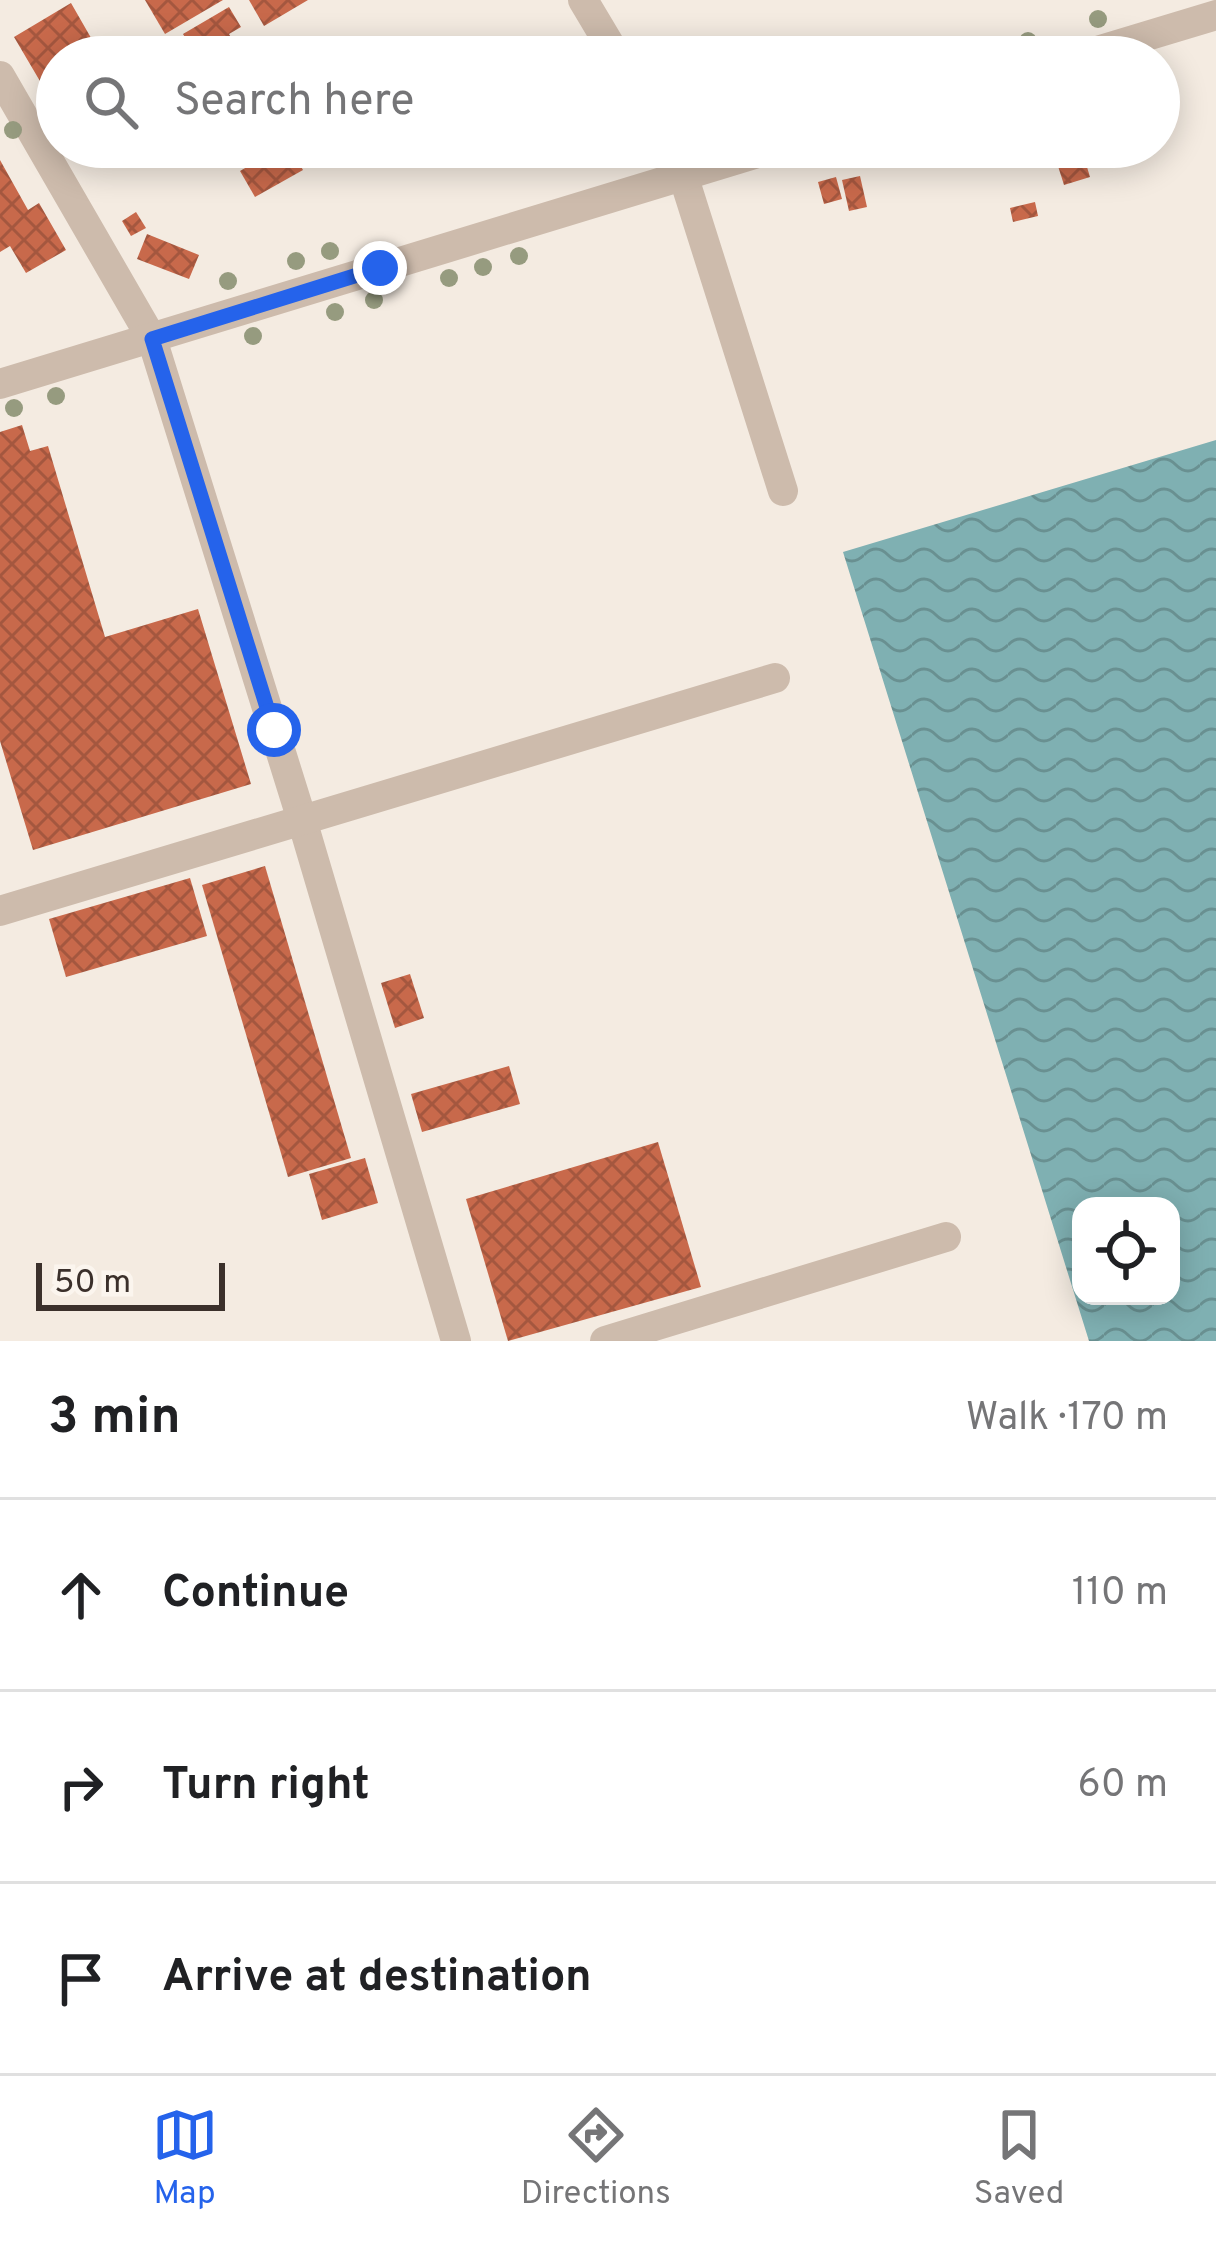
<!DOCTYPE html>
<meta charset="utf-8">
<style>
body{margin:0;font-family:Overpass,sans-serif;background:#f2f2f2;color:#202124}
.controls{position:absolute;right:36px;bottom:36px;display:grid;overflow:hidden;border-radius:24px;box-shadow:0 6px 30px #0003}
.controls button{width:108px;height:108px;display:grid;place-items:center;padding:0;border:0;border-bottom:3px solid #e0e0e0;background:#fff;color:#202124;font:60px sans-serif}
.scale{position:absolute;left:36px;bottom:30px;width:189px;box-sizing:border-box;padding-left:12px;border:6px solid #3b302b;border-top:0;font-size:33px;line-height:42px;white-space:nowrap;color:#3b302b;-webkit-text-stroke:9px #fbf5ee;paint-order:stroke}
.stop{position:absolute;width:36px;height:36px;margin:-27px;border:9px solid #2563eb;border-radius:50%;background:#fff}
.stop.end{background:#2563eb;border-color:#fff;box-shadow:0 3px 12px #0008}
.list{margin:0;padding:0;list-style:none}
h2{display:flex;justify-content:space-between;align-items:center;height:156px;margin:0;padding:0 48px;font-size:51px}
h2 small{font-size:39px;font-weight:400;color:#757577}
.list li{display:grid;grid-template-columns:78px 1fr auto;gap:36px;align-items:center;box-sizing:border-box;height:192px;padding:0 48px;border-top:3px solid #e0e0e0}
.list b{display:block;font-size:45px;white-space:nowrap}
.list em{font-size:39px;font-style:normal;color:#757577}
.icon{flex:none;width:66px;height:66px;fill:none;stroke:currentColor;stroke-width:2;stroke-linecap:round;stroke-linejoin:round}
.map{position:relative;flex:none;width:1216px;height:1341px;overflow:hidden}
.search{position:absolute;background:#fff;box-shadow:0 6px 30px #0003;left:36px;right:36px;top:36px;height:132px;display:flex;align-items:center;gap:30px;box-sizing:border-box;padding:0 42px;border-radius:66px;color:#757577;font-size:45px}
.sheet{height:732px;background:#fff}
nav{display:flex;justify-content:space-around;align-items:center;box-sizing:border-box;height:168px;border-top:3px solid #e0e0e0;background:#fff;font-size:33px;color:#757577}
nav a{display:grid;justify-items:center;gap:6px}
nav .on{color:#2563eb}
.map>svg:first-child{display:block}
</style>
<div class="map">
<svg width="1216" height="1341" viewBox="0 0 1216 1341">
<defs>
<pattern id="water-waves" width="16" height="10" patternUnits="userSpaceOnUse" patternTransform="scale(3)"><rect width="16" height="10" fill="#7fb0b2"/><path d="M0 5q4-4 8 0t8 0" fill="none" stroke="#699091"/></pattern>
<pattern id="building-cross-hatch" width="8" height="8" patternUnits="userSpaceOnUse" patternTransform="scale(3)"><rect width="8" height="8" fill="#c8694b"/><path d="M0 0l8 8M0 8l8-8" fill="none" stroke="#a4573f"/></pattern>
</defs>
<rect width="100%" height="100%" fill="#f4ebe1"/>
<!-- water -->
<path fill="url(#water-waves)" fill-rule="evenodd" d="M1216,440v901h-127l-246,-789zM1081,1206h90v90h-90z"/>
<!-- building -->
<g fill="url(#building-cross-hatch)">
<path d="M145,0h78l-58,34z"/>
<path d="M249,0h59l-44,26z"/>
<path d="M71,3l31,54h-45v53l-43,-73z"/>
<path d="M229,7l12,20 -12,7 7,12 -19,11h-21l-13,-23z"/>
<path d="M1169,85l9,28 -19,6v-31z"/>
<path d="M281,147h9l13,23 -48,27 -15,-26z"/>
<path d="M1052,147h29l9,30 -26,8z"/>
<path d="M0,160l28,50 11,-7 27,47 -40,23 -16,-27 -10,6z"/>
<path d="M860,176l7,31 -18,4 -7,-31z"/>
<path d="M836,177l6,22 -18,5 -6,-22z"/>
<path d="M1035,202l3,14 -25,6 -3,-14z"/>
<path d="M136,212l10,16 -15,8 -9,-15z"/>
<path d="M147,234l52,21 -10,24 -52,-20z"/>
<path d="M22,425l8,26 18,-5 57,191 93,-28 53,175 -218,66 -33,-109v-309z"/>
<path d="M265,866l86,292 -63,19 -86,-292z"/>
<path d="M190,878l17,58 -141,41 -17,-58z"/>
<path d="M410,974l14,44 -29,10 -14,-45z"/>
<path d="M509,1066l11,38 -98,28 -11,-38z"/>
<path d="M658,1142l43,145 -193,54 -42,-142z"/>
<path d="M365,1158l13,45 -56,17 -13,-46z"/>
</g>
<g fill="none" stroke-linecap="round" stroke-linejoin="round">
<!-- minor -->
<g stroke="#cdbbac" stroke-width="30">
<path d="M583,0l34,57"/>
<path d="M1077,57l139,-42"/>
<path d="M0,76l152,263 150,481 154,521"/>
<path d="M668,147l15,28 100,316"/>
<path d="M0,384l777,-237"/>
<path d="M0,911l775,-233"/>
<path d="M605,1341l341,-104"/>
</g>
</g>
<!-- trees -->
<g fill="#969b7f">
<circle cx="1098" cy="19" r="9"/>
<circle cx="1028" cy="41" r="9"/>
<circle cx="13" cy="130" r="9"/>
<circle cx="330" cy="251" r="9"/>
<circle cx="519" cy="256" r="9"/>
<circle cx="296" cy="261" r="9"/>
<circle cx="483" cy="267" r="9"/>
<circle cx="449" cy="278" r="9"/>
<circle cx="228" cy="281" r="9"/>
<circle cx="374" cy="300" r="9"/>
<circle cx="335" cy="312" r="9"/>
<circle cx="253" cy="336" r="9"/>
<circle cx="56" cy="396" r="9"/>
<circle cx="14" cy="408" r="9"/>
</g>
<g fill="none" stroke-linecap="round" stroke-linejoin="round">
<!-- route -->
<path stroke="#2563eb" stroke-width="15" d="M274,730l-122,-391 228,-71"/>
</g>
</svg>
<div class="controls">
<button><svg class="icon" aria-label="locate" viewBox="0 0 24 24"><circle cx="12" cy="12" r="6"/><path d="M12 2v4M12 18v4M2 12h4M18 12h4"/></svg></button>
</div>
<div class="scale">50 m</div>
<div class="stop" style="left:274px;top:730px"></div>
<div class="stop end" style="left:380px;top:268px"></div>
<div class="search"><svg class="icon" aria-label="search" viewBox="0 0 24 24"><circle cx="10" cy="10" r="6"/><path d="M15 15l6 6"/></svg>Search here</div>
</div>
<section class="sheet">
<h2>3 min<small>Walk · 170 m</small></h2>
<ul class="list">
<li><svg class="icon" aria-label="ahead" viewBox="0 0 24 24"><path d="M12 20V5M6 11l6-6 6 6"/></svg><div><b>Continue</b></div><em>110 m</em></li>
<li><svg class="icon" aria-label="right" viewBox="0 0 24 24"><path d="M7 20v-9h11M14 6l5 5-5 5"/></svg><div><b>Turn right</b></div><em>60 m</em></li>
<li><svg class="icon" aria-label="arrive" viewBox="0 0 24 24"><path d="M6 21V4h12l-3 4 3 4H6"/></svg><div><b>Arrive at destination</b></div></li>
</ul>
</section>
<nav>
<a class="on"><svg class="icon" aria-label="map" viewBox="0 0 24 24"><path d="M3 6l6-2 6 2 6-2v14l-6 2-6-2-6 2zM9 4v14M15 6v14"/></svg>Map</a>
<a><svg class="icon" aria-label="directions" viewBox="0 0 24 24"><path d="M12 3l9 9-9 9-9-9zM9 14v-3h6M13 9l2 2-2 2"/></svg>Directions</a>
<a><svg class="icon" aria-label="saved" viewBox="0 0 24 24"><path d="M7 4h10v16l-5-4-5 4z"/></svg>Saved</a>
</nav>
